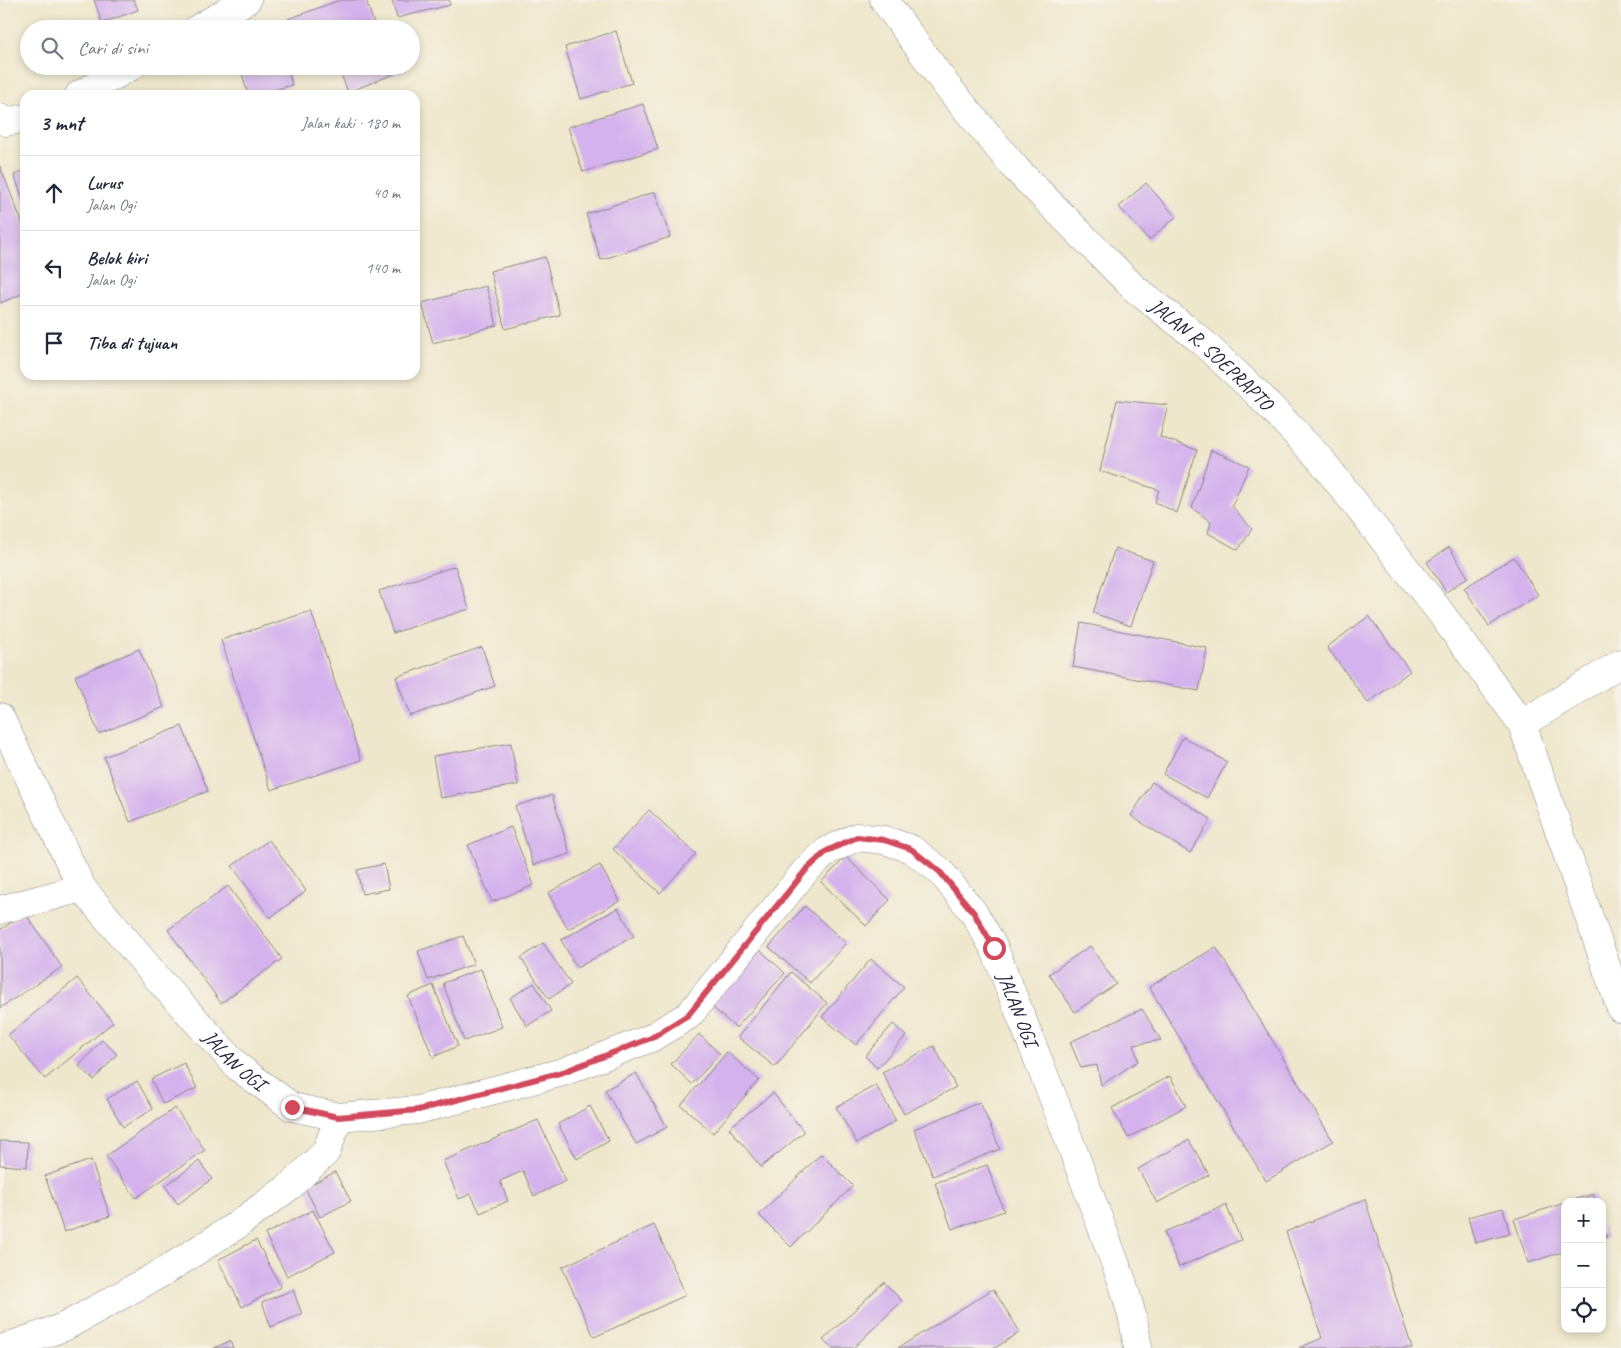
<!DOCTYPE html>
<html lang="id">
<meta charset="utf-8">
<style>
body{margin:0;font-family:Caveat,sans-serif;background:#f6f6f7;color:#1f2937}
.controls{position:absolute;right:15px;bottom:15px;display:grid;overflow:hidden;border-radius:10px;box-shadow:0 2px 8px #0003}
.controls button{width:45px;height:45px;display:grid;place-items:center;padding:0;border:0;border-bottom:1px solid #e0e1e3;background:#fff;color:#1f2937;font:25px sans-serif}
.stop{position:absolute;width:15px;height:15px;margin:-11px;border:4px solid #d1495b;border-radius:50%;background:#fff}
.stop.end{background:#d1495b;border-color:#fff;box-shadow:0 1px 5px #0008}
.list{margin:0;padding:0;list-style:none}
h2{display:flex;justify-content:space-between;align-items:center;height:65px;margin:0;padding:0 20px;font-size:21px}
h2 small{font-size:16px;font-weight:400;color:#747a83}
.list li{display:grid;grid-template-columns:32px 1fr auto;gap:15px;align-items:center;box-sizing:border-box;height:75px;padding:0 20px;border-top:1px solid #e0e1e3}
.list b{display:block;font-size:19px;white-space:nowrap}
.list p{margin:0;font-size:16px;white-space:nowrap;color:#747a83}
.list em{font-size:16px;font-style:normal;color:#747a83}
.icon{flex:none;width:28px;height:28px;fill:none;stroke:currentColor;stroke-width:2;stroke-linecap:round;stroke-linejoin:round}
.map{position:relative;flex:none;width:1621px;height:1348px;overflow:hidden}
.search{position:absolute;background:#fff;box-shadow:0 2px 8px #0003;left:20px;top:20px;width:400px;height:55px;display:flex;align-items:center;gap:12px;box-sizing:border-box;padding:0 18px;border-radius:28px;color:#747a83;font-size:19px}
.panel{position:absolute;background:#fff;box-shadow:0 2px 8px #0003;left:20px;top:90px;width:400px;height:290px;border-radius:15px}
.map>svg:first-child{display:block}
</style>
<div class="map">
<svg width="1621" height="1348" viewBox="0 0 1621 1348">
<rect width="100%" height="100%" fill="#f7f3e8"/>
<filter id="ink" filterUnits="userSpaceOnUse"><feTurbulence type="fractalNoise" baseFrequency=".02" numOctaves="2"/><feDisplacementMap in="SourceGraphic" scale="10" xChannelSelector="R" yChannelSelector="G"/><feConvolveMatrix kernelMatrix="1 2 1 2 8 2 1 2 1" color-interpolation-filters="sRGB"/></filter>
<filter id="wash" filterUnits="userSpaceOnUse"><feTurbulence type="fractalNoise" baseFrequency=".0096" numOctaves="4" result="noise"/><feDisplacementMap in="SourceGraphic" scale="20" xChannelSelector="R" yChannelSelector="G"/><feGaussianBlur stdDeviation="1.12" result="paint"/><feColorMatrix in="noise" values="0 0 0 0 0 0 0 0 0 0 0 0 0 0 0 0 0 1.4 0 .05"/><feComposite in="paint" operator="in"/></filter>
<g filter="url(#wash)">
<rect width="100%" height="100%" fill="#eee7cc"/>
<g id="blocks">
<!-- building -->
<g fill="#d4b2ed">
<path d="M94,0h40l4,10 -36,13z"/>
<path d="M340,0h26l10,29h-84l-4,-10z"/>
<path d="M392,0h57l1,5 -53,13z"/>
<path d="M616,31l16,52 -51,16 -16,-52z"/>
<path d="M240,66h47l5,19 -35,10h-9z"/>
<path d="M355,66h51l1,3 -59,23 -8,-20z"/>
<path d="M643,104l15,45 -75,23 -15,-45z"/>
<path d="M0,166l25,64v63l-25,10z"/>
<path d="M25,170v34l-11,-29z"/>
<path d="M1146,183l30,34 -27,23 -30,-33z"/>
<path d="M655,192l15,45 -69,23 -15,-46z"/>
<path d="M545,257l15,58 -55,14 -15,-58z"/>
<path d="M486,286l11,39 -64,18 -11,-40z"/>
<path d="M1117,400l51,5 -8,32 37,13 -20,63 -22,-11 4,-12 -59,-19z"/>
<path d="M1211,450l38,16 -17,40 20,23 -14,21 -30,-17 3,-11 -19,-14z"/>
<path d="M1449,547l19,30 -22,15 -19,-30z"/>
<path d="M1115,548l38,13 -22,65 -38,-13z"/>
<path d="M1514,557l24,38 -49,31 -25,-38z"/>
<path d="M455,566l14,43 -76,24 -14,-42z"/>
<path d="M311,611l50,149 -90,30 -50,-150z"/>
<path d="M1369,616l41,55 -42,32 -41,-56z"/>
<path d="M1081,623l126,25 -8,43 -126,-24z"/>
<path d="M482,647l13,39 -85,30 -14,-39z"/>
<path d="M139,649l25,58 -65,27 -24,-58z"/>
<path d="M182,726l26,65 -78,31 -26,-65z"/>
<path d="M1183,737l44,25 -20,36 -44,-24z"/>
<path d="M511,743l7,42 -78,13 -7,-42z"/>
<path d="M1152,782l59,37 -21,34 -59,-37z"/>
<path d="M552,795l18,59 -37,11 -18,-59z"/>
<path d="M649,810l47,44 -36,39 -47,-44z"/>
<path d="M511,827l23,58 -42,17 -24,-57z"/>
<path d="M269,840l37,51 -36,27 -38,-52z"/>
<path d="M846,857l44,43 -24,26 -45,-44z"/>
<path d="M384,864l5,25 -27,5 -5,-24z"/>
<path d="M600,865l20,36 -52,28 -20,-36z"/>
<path d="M228,886l54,73 -61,44 -53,-73z"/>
<path d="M805,906l41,37 -36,40 -41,-36z"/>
<path d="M618,908l16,28 -57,32 -16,-28z"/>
<path d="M25,913l37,54 -62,41v-78z"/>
<path d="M463,936l11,28 -46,16 -10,-29z"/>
<path d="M543,943l28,41 -22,15 -28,-41z"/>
<path d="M1090,946l26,38 -41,28 -26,-38z"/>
<path d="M1216,947l117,194 -67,40 -117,-194z"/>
<path d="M760,950l25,23 -49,55 -25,-22z"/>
<path d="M871,959l33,28 -48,58 -34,-28z"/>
<path d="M481,969l21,58 -38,14 -21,-58z"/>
<path d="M791,972l36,31 -52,64 -37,-30z"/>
<path d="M77,978l36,44 -68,57 -37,-44z"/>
<path d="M534,983l17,28 -24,15 -17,-28z"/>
<path d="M433,985l25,61 -25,11 -25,-61z"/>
<path d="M1142,1009l19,31 -27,5 4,16 -37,24 -4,-20 -16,3 -11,-26z"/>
<path d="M893,1024l13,12 -29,32 -12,-12z"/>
<path d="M699,1034l21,20 -28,30 -21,-20z"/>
<path d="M102,1040l15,14 -23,26 -15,-14z"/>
<path d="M934,1046l22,41 -52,27 -22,-42z"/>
<path d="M727,1052l32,28 -46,53 -32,-28z"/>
<path d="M184,1063l13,25 -34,16 -12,-25z"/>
<path d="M636,1073l31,54 -31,17 -31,-54z"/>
<path d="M1170,1076l16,30 -58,32 -16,-30z"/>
<path d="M137,1081l16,28 -30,18 -16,-28z"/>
<path d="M876,1085l20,36 -39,22 -21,-36z"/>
<path d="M773,1093l31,39 -43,35 -32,-39z"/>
<path d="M980,1102l20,47 -67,27 -19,-47z"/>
<path d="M590,1106l19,35 -32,18 -19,-35z"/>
<path d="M175,1108l30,42 -69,48 -30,-42z"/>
<path d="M538,1120l28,61 -32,15 -11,-25 -23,10 8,20 -28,12 -9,-19 -12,5 -16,-38z"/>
<path d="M1189,1140l20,35 -52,28 -19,-34z"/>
<path d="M0,1141l28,1 -1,25 -27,-2z"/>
<path d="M821,1154l32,32 -62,61 -32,-32z"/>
<path d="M91,1160l19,56 -46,16 -19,-56z"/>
<path d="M199,1161l13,18 -34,25 -13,-18z"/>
<path d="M987,1165l17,46 -52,18 -17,-46z"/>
<path d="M335,1172l16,29 -31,16 -15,-29z"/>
<path d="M1593,1194l3,8h-26v-1z"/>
<path d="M1365,1199l47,149h-113l23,-10 -36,-106z"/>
<path d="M1565,1203v48l-37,12 -14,-44z"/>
<path d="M1226,1205l15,35 -62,27 -15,-35z"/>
<path d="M1503,1208l7,26 -35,9 -7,-26z"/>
<path d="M313,1210l22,42 -48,24 -22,-42z"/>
<path d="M1602,1223l5,14 -5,2z"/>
<path d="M654,1225l32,70 -92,42 -32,-70z"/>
<path d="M256,1240l25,47 -39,20 -24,-47z"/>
<path d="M884,1282l18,19 -49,47h-22l-8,-8z"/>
<path d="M993,1289l27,43 -25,16h-97z"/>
<path d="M293,1290l9,24 -31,13 -9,-25z"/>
<path d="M230,1341l3,7h-19z"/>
</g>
</g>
</g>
<g filter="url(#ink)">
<use href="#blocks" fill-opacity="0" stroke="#888484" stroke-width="1"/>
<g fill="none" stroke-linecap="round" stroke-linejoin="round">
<!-- minor casing -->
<g stroke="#888484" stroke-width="29">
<g id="minor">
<path id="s1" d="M884,0l62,85 71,85 118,119 64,50 58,54 64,67 116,148 85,116 99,285"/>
<path d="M197,29l50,-29"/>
<path d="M79,95l53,-29"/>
<path d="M0,118l6,4 19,-4"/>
<path d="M1522,724l99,-61"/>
<path d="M0,910l82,-22"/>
<path d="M4,1348l60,-21 101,-56 72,-46 52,-38 37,-35 13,-35"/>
</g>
</g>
<!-- tertiary casing -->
<g stroke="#888484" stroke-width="29">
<g id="tertiary">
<path id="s2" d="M0,717l82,171 77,92 79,87 54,40 47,10 79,-7 145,-38 88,-34 38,-23 117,-145 21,-19 30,-14 27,3 27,9 29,22 34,42 20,35 62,157 67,179 10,35 5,29"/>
</g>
</g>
<!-- minor -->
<use href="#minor" stroke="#fff" stroke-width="28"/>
<!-- tertiary -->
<use href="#tertiary" stroke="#fff" stroke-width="28"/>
</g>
</g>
<g fill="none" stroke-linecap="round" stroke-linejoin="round" filter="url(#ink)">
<!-- route -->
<path stroke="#d1495b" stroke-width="6" d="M292,1107l46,10 80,-7 145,-38 88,-34 37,-23 118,-145 21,-19 30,-14 27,3 27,9 29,23 34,41 20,35"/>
</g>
<g text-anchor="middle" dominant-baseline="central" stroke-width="4.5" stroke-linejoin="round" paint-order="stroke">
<!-- street labels -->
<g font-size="20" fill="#22223b" stroke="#f7f3e8">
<text stroke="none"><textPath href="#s1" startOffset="484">JALAN R. SOEPRAPTO</textPath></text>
<text stroke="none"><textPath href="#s2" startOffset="1410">JALAN OGI</textPath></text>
<text stroke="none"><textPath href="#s2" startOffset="420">JALAN OGI</textPath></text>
</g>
</g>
</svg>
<div class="controls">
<button>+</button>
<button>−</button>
<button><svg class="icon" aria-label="locate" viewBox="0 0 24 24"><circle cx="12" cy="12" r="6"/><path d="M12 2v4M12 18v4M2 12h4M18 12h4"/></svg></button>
</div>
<div class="stop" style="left:994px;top:948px"></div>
<div class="stop end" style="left:292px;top:1107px"></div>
<div class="search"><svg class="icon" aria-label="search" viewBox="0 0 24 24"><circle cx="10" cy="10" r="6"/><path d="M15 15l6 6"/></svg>Cari di sini</div>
<section class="panel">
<h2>3 mnt<small>Jalan kaki · 180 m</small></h2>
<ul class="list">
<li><svg class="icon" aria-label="ahead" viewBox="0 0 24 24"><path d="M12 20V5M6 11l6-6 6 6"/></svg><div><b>Lurus</b><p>Jalan Ogi</p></div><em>40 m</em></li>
<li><svg class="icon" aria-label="left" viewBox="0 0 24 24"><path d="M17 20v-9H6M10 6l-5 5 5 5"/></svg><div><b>Belok kiri</b><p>Jalan Ogi</p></div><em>140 m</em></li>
<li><svg class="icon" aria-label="arrive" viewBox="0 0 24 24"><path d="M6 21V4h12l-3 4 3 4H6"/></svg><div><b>Tiba di tujuan</b></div></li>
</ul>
</section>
</div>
